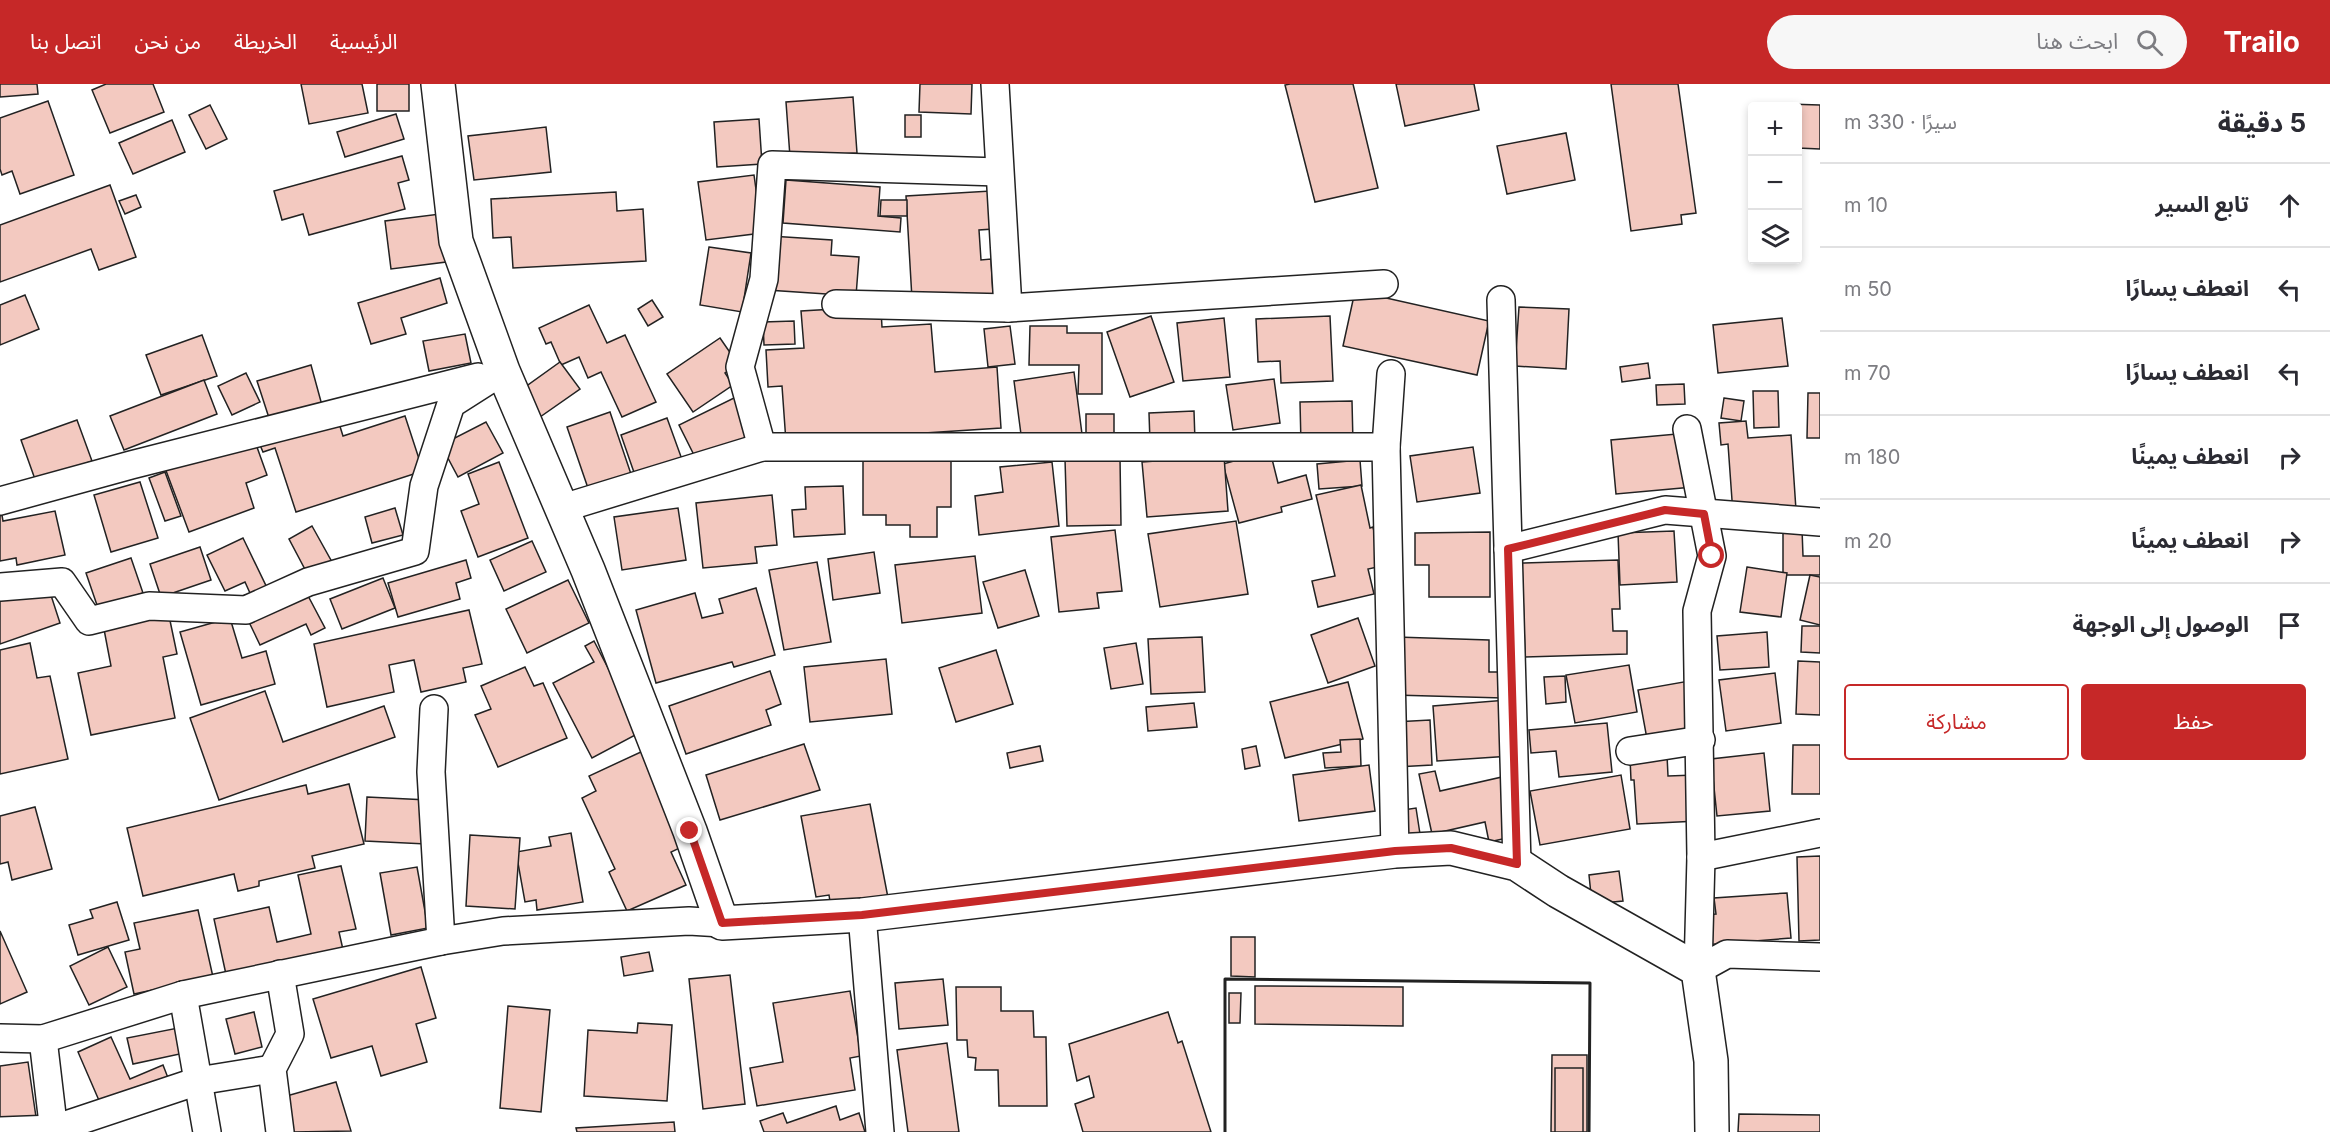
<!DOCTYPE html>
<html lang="ar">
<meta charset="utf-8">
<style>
body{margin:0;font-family:Inter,"Noto Sans Arabic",sans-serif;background:#f7f7f7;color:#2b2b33;direction:rtl}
.controls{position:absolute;right:18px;top:18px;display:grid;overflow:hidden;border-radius:6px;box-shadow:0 3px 9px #0003}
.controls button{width:54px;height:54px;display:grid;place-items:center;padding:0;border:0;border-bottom:2px solid #e1e1e2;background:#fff;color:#2b2b33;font:30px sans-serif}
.stop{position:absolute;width:18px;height:18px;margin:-14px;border:4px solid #c62828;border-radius:50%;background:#fff}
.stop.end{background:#c62828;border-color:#fff;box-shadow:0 2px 6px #0008}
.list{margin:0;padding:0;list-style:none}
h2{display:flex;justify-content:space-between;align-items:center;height:78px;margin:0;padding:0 24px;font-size:26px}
h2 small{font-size:20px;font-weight:400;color:#7c7c81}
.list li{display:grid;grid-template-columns:39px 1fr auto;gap:18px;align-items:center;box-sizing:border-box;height:84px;padding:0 24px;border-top:2px solid #e1e1e2}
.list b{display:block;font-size:22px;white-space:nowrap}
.list em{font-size:20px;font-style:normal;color:#7c7c81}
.actions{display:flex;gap:12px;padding:18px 24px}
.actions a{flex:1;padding:14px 0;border:2px solid #c62828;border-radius:6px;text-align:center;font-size:21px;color:#c62828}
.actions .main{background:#c62828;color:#fff}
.icon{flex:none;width:33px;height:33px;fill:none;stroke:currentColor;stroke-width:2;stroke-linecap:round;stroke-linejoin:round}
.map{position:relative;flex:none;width:1820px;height:1048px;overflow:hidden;direction:ltr}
header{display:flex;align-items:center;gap:36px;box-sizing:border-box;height:84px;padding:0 30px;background:#c62828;color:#fff}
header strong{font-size:28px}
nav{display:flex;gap:33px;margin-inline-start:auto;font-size:21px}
.search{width:420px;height:54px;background:#f7f7f7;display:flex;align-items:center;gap:15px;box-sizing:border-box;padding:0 21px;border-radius:33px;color:#7c7c81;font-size:22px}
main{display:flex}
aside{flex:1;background:#fff}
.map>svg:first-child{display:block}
</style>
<header>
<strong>Trailo</strong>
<div class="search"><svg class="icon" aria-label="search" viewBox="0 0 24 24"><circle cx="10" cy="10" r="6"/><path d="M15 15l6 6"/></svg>ابحث هنا</div>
<nav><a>الرئيسية</a><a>الخريطة</a><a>من نحن</a><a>اتصل بنا</a></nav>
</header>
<main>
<aside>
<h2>5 دقيقة<small>سيرًا · 330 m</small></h2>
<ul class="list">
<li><svg class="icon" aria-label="ahead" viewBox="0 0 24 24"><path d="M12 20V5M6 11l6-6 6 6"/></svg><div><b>تابع السير</b></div><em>10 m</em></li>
<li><svg class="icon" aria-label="left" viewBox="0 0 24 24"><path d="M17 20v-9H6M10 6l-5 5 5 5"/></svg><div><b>انعطف يسارًا</b></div><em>50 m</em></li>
<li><svg class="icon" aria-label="left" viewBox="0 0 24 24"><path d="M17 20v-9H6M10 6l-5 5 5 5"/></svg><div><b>انعطف يسارًا</b></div><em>70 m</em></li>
<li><svg class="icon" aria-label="right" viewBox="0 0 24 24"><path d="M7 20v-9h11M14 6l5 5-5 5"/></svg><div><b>انعطف يمينًا</b></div><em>180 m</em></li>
<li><svg class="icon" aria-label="right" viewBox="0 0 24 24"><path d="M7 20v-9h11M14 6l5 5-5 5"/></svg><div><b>انعطف يمينًا</b></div><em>20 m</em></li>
<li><svg class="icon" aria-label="arrive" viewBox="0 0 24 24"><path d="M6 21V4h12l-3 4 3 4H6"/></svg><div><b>الوصول إلى الوجهة</b></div></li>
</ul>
<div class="actions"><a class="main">حفظ</a><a>مشاركة</a></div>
</aside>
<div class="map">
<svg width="1820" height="1048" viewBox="0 0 1820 1048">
<rect width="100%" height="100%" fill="#fff"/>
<!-- building -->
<g fill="#f3c9c0" stroke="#222" stroke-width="1.5">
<path d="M0,0h37l1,10 -38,3z"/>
<path d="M106,0h47l11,28 -54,21 -18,-43z"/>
<path d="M301,0h61l6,29 -59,11z"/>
<rect x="377" y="0" width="32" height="27"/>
<path d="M920,0h52l-1,30 -52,-2z"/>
<path d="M1290,0h63l25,104 -63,14 -30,-117z"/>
<path d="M1396,0h78l5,26 -74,16z"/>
<path d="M1611,0h67l18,129 -15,2 1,9 -51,7z"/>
<path d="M853,13l4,56 -67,4 -4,-55z"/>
<path d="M48,17l26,74 -54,19 -8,-23 -10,4 -2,-6v-51z"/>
<path d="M1787,20l33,1v44l-22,-1v-42h-11z"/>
<path d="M210,21l17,34 -21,10 -17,-34z"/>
<path d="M396,30l8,25 -59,18 -8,-25z"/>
<rect x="905" y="31" width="16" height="22"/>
<path d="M759,35l3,45 -45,3 -3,-45z"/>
<path d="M172,36l13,32 -52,22 -14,-31z"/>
<path d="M546,43l5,45 -77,8 -6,-44z"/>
<path d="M1566,49l9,47 -68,14 -10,-48z"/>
<path d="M402,72l7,24 -11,3 7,26 -96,26 -6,-21 -21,6 -8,-29z"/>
<path d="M754,91l8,58 -56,7 -8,-58z"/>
<path d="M786,96l94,7 -2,29 23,2 -1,14 -117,-9z"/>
<path d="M110,101l26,72 -37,13 -8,-21 -91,33v-57z"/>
<path d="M991,107l2,38 -14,1 2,30 10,-1 2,35 -81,5 -6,-103z"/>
<path d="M616,108l1,19 26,-2 3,52 -133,7 -2,-31 -18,1 -2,-39z"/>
<path d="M136,111l5,12 -16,7 -6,-13z"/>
<path d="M881,116h26v16h-27z"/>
<path d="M440,130l6,48 -55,7 -6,-48z"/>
<path d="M770,152l62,4 -1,15 28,2 -3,39 -89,-6z"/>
<path d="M709,163l42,6 -9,59 -42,-7z"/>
<path d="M440,194l7,25 -46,15 5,16 -35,10 -13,-41z"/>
<path d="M1355,207l134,30 -12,54 -134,-29z"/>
<path d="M25,211l14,34 -39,16v-40z"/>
<path d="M652,216l11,17 -15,9 -10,-17z"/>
<path d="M589,221l18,38 18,-8 31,67 -34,15 -21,-45 -13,6 -9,-21 -18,8 -10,-23 -5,2 -7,-16z"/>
<path d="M1519,223l50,2 -3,60 -51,-3z"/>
<path d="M835,225l46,1 1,17 49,-3 4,48 62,-5 4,61 -215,14 -4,-56 -14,1 -2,-37 38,-2 -3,-37z"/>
<path d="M1151,232l23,66 -44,15 -23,-65z"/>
<path d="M1330,232l3,65 -52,2 -1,-22 -22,1 -2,-43z"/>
<path d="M1224,234l6,59 -47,4 -6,-58z"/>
<path d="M1782,234l6,48 -70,7 -5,-48z"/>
<path d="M794,237l1,23 -31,1 -1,-23z"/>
<path d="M1010,242l5,38 -27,3 -4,-38z"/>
<path d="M1030,242h37v7h35v61h-24l1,-29h-50z"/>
<path d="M465,250l6,29 -42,8 -6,-30z"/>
<path d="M202,251l15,41 -56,19 -15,-40z"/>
<path d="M720,254l18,26 -13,9 8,12 -40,27 -26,-38z"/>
<path d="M560,278l20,27 -40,28 -19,-27z"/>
<path d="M1648,279l2,15 -28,4 -2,-15z"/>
<path d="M311,281l12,44 -52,15 -14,-43z"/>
<path d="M1074,288l8,62 -60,8 -8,-61z"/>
<path d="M246,289l14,29 -28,13 -14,-29z"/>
<path d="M1274,295l6,44 -47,7 -7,-45z"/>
<path d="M204,296l13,34 -93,36 -14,-34z"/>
<path d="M1684,300l1,20 -28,1 -1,-20z"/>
<path d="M1753,307h25l1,36 -25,1z"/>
<path d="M1808,309h12v45h-13z"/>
<path d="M738,312l19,37 -59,30 -19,-38z"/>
<path d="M1724,314l20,3 -3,20 -20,-3z"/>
<path d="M1352,317l1,42 -52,1 -1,-42z"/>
<path d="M1194,327l1,30 -45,1 -1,-29z"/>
<path d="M610,328l22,65 -43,14 -22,-64z"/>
<path d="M1086,330h28v29l-28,-1z"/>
<path d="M405,332l18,55 -127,41 -21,-64 -12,4 -3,-7 78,-25 5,16z"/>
<path d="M667,334l17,47 -47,16 -16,-46z"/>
<path d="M77,336l15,41 -56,21 -15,-42z"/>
<path d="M1746,337l2,17 43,-3 5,75 -63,4 -5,-70 -7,1 -2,-22z"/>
<path d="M486,338l17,31 -45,24 -17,-32z"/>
<path d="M1699,348l5,54 -88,8 -5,-54z"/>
<path d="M253,352l14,39 -21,8 8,25 -65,24 -24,-64z"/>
<path d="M1473,363l7,46 -63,9 -7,-46z"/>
<path d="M1270,367l8,32 28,-8 6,24 -31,8 1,5 -43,11 -16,-59z"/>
<path d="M1224,372l4,55 -81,6 -5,-55z"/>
<path d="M1120,374l1,67 -54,1 -2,-67z"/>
<path d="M863,376l88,1v46h-14v30h-27v-12h-24v-10h-23z"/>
<path d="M1360,376l2,26 -43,3 -2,-25z"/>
<path d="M499,378l29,76 -50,19 -17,-46 18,-7 -11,-30z"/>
<path d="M1052,378l7,64 -80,9 -4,-39 28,-4 -3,-25z"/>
<path d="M165,388l16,44 -16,5 -16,-43z"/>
<path d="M140,398l18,56 -47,14 -17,-57z"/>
<path d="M1361,401l9,43 3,-1 9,39 -14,3 6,25 -56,13 -6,-26 23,-5 -19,-81z"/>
<path d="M843,402l2,48 -51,3 -2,-27 14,-1 -1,-22z"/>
<path d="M772,411l5,50 -22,2 2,16 -54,5 -7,-65z"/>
<path d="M395,424l8,27 -31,8 -7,-26z"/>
<path d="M678,424l8,52 -64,10 -8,-53z"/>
<path d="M55,427l10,44 -48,10 -1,-7 -16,3v-45l2,-1 1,6z"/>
<path d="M1236,437l12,73 -88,13 -12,-73z"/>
<path d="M312,442l20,36 -24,13 -19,-36z"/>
<path d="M1802,445l1,27h17v19h-37v-45z"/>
<path d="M1115,446l7,61 -25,2 2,15 -40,4 -8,-75z"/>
<path d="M1674,447l3,51 -57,3 -2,-52z"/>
<path d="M1490,448v65h-61v-32h-14v-32z"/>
<path d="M243,454l27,56 -16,8 -9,-20 -20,9 -18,-36z"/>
<path d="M532,457l14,31 -42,19 -14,-31z"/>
<path d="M200,463l11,33 -50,17 -11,-33z"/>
<path d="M874,468l6,41 -47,7 -5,-41z"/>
<path d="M975,472l7,57 -80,10 -7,-58z"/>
<path d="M131,474l12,35 -45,15 -12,-35z"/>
<path d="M466,476l5,18 -15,5 4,16 -62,18 -10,-34z"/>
<path d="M1618,476l2,49h-8l1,22h14v23l-102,3 -3,-94z"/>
<path d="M817,478l14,80 -47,8 -15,-80z"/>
<path d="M1747,483l40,6 -6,44 -41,-5z"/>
<path d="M1025,486l14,46 -41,12 -15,-46z"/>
<path d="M1810,491l10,2v48l-20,-5z"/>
<path d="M383,494l12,30 -53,21 -12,-30z"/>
<path d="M568,496l21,43 -62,30 -21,-44z"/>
<path d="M47,499l13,40 -60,21v-45z"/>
<path d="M756,504l19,67 -41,12 -2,-5 -76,21 -20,-73 59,-17 7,25 21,-5 -4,-14z"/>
<path d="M306,508l19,36 -14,7 -5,-11 -46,21 -11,-23z"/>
<path d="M469,526l13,54 -19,4 3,14 -45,10 -7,-32 -25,5 5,27 -67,15 -13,-63z"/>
<path d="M168,527l9,43 -14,3 12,61 -84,17 -13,-62 33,-7 -8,-42z"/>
<path d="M230,534l12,40 24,-7 9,33 -74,21 -21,-73z"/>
<path d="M1358,534l17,48 -47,17 -17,-48z"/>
<path d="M1802,542h18v27l-19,-1z"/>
<path d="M1767,548l2,35 -49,3 -3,-34z"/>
<path d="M1202,553l3,55 -54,2 -3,-55z"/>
<path d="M1396,553l93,3v32h15l-1,26 -109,-3z"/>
<path d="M594,557l47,91 -49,26 -39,-75 41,-21 -9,-16z"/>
<path d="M30,559l7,35 13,-2 18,83 -68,15v-124z"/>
<path d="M1136,559l7,41 -32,5 -7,-41z"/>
<path d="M996,566l17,54 -57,18 -17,-54z"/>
<path d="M886,575l6,55 -82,8 -6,-55z"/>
<path d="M1798,577l22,1v53l-24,-1z"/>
<path d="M1629,581l8,47 -62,11 -9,-48z"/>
<path d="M525,583l9,19 9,-3 24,55 -69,29 -23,-52 16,-6 -10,-23z"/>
<path d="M770,587l11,33 -15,6 5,15 -85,29 -17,-48z"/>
<path d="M1775,589l6,50 -55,8 -7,-51z"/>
<path d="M1565,592l1,26 -20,2 -2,-27z"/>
<path d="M1689,597l8,49 -50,9 -9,-49z"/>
<path d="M1348,598l15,57 -78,19 -15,-56z"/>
<path d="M265,607l18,51 101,-36 11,31 -176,63 -29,-82z"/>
<path d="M1507,616l4,56 -74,5 -4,-55z"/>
<path d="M1194,619l3,24 -49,4 -2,-24z"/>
<path d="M1430,636l2,45 -36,2 -2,-45z"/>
<path d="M1607,639l5,49 -53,5 -3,-26 -25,2 -2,-23z"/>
<path d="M1360,655l1,27 -36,2 -2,-15 18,-1 -1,-12z"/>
<path d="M804,660l16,46 -100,30 -14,-45z"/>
<path d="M1793,661h27v49h-28z"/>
<path d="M1040,662l3,15 -33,7 -3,-15z"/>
<path d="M1256,662l4,20 -15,3 -3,-20z"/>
<path d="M643,667l43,94 -15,7 15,33 -59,26 -18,-39 6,-3 -33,-71 14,-7 -7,-15z"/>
<path d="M1764,669l6,58 -53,5 -6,-57z"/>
<path d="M1667,671l1,21 27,-1 3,46 -61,3 -3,-44h-3l-1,-22z"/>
<path d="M1369,681l6,46 -76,10 -6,-46z"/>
<path d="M1435,687l5,20 62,-14 14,59 -27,6 -4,-20 -53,12 -13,-60z"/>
<path d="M1621,691l9,54 -90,16 -10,-54z"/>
<path d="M349,700l15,60 -52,12 3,12 -56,13v5l-21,5 -4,-17 -91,22 -16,-68 179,-43 2,9z"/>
<path d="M367,713l61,3 -2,44 -61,-3z"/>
<path d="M870,720l19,99 -57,11 -3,-19 -13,2 -15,-81z"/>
<path d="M35,723l17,62 -40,11 -4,-18 -8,2v-48z"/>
<path d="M1416,724l6,39 -20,3 -5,-39z"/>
<path d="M571,749l12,69 -46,8 -1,-10 -11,2 -9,-50 35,-6 -2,-9z"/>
<path d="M470,751l50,3 -5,71 -49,-3z"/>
<path d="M1820,772v84l-21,1 -2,-84z"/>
<path d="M341,782l15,63 -17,3 5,22 -117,25 -13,-60 55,-12 8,35 34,-8 -13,-59z"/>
<path d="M417,783l11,61 -37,7 -11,-62z"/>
<path d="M1619,787l4,30 -31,3 -3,-29z"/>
<path d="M1787,809l4,45 -87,7 -3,-30 15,-1 -2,-16z"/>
<path d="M117,818l12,38 -51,15 -9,-30 24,-7 -3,-8z"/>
<path d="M198,826l15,67 -79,17 -9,-42 15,-3 -6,-26z"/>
<path d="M0,847l27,61 -27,12z"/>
<path d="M1231,853h24v40l-24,-1z"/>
<path d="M108,863l19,40 -38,18 -19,-39z"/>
<path d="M649,868l4,19 -29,5 -3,-19z"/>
<path d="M421,883l15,51 -20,6 11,38 -46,14 -9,-30 -41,12 -18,-59z"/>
<path d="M730,891l15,129 -42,5 -14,-130z"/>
<path d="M943,895l5,46 -49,4 -4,-46z"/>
<path d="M1255,902l148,1v39l-148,-2z"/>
<path d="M956,903h45v24h32l1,26h12l1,69h-48l-1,-36h-23l1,-12 -8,-1 -1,-17h-10z"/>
<path d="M850,907l11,65 -11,2 5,32 -98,16 -7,-38 33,-6 -10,-59z"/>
<path d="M1229,909h12l-1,30h-11z"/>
<path d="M508,922l42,4 -9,102 -41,-4z"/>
<path d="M254,928l8,35 -27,7 -9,-35z"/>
<path d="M1168,928l10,31 4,-2 29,91h-128l-8,-28 19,-7 -5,-21 -12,5 -8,-37z"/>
<path d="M638,939l34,2 -5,76 -83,-5 4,-66 49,3z"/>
<path d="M183,943l6,25 -56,12 -6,-26z"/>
<path d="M111,953l19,42 33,-14 7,18 -66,29 -26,-60z"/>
<path d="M947,959l12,89h-51l-11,-82z"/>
<path d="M1552,971h35v77h-36z"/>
<path d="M28,978l8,55 -36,5v-56z"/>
<rect x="1555" y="984" width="28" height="64"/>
<path d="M336,998l15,49 -58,1 -10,-35z"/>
<path d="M836,1022l4,14 19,-7 6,19h-101l-4,-11 23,-8 4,10z"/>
<path d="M1739,1030l81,1v17h-82z"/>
<path d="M674,1038l1,10h-98l-1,-4z"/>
</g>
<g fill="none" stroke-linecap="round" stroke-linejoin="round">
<!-- minor casing -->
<g stroke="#222" stroke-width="30">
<g id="minor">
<path d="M995,0l13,224"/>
<path d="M1501,216l16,564"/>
<path d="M836,220l172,4 376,-24"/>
<path d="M1391,290l-5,73 9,404"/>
<path d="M1687,345l25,127 -15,55 4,246 -3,113 29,-16 93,3"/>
<path d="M762,363l-22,-80 24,-88 8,-114 227,7"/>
<path d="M0,417l131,-36 347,-88"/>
<path d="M563,424l199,-61h624"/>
<path d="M1508,465l157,-39 155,12"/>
<path d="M0,503l62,-5 27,39 60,-15 97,4 62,-28 107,-31 9,-65 27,-82 52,-33"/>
<path d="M434,625l-3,63 10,169"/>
<path d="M1630,667l71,-11"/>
<path d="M1701,773l119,-24"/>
<path d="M862,831l18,217"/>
<path d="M183,911l24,137"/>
<path d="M0,954l43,1 140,-44 258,-54 62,-10 186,-10 33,2"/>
<path d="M43,955l11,93"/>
<path d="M0,1047l54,-2 144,-48 74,-12"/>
<path d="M280,1048l-8,-63 18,-35 -10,-60"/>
</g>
</g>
<!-- tertiary casing -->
<g stroke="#222" stroke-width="36">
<path id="tertiary" d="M438,0l18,157 47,130 85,199 102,261 32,92 140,-8 533,-64 56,-3 66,16 41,27 140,79 13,91 1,71"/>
</g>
<!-- minor -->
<use href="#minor" stroke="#fff" stroke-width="27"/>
<!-- tertiary -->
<use href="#tertiary" stroke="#fff" stroke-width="33"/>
<!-- wall -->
<path stroke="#222" stroke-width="3" d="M1225,1048v-153l365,4 -1,149"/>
</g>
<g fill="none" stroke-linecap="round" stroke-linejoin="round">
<!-- route -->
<path stroke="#c62828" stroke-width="8" d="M690,747l32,92 140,-8 533,-64 56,-3 66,16 -9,-315 157,-39 39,4 8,42"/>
</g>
</svg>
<div class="controls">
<button>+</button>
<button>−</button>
<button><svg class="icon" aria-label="layers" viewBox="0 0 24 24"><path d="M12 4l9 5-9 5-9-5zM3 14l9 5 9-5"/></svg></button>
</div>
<div class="stop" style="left:1712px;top:472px"></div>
<div class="stop end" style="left:690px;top:747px"></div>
</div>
</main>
